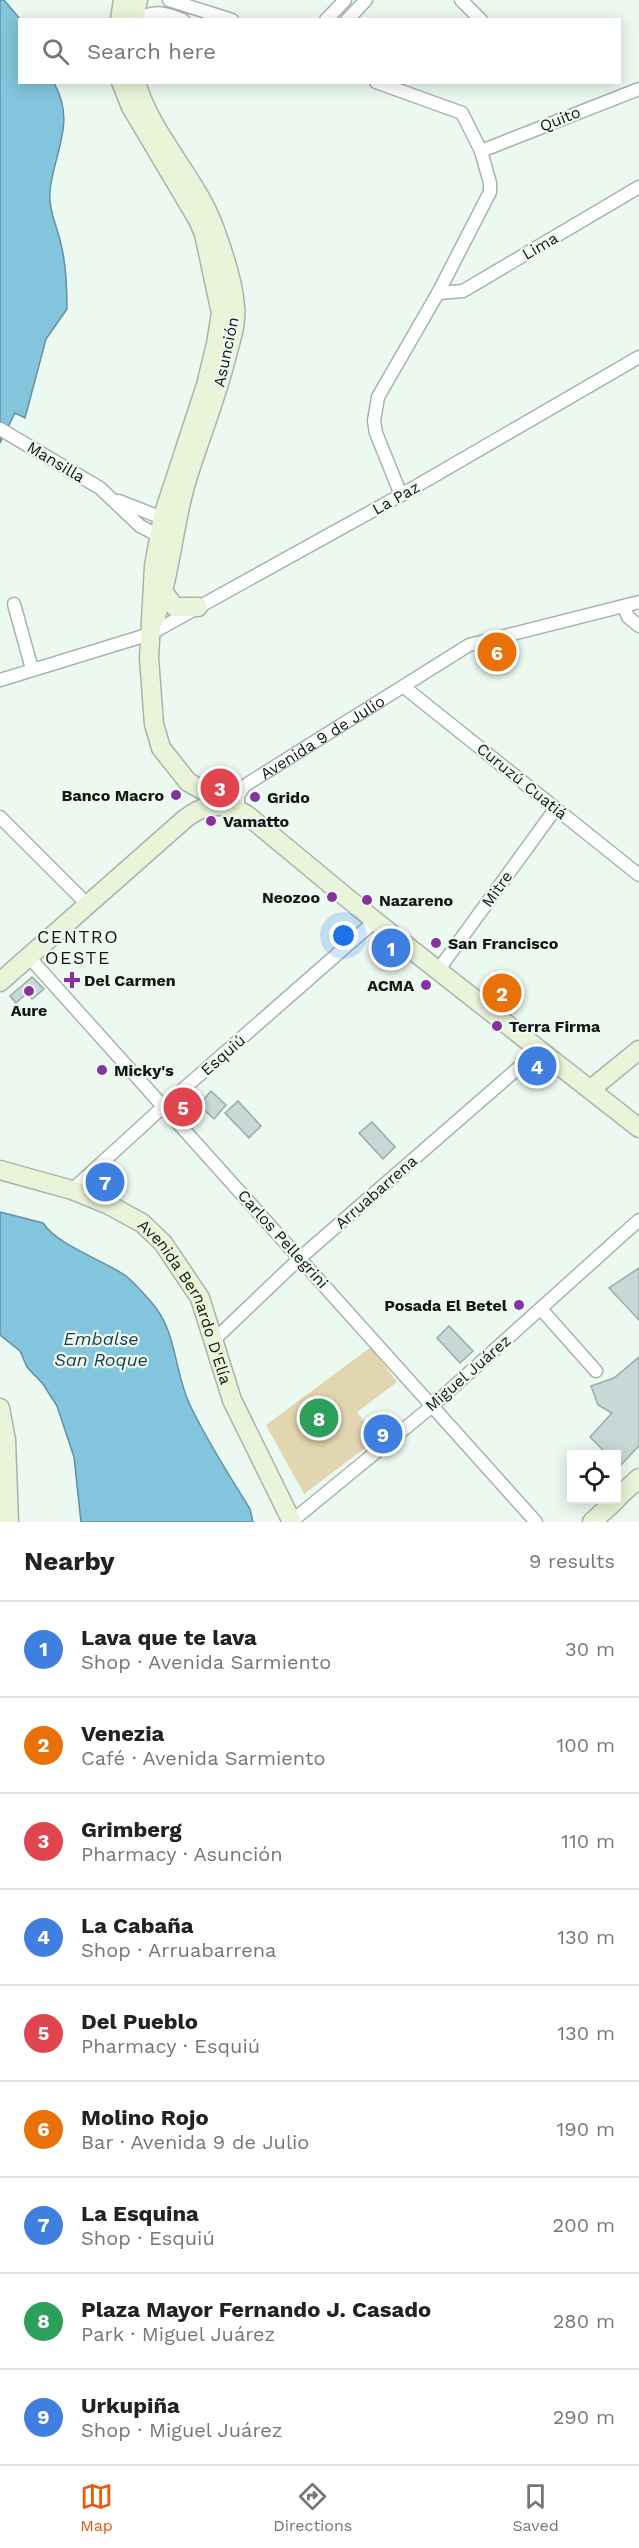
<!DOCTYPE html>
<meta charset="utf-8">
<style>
body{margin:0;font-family:"Work Sans",sans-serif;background:#f6f6f6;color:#222}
.controls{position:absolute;right:18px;bottom:18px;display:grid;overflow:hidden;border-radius:0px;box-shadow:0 3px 15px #0003}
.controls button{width:54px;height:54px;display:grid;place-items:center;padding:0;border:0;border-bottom:2px solid #e0e0e0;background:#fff;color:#222;font:30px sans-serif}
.you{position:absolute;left:344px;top:936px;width:21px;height:21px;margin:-15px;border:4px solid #fff;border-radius:50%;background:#1a73e8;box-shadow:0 0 0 9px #1a73e833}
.badge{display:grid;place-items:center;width:39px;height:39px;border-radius:50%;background:#ea580c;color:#fff;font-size:20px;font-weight:700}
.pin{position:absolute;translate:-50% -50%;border:3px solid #fff;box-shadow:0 2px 6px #0006}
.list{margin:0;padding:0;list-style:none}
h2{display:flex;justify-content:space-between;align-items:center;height:78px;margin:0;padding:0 24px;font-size:26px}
h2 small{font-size:20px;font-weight:400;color:#767676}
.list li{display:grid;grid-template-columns:39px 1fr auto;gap:18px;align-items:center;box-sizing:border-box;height:96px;padding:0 24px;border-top:2px solid #e0e0e0}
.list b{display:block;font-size:22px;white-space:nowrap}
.list p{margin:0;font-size:20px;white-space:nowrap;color:#767676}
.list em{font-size:20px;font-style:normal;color:#767676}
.icon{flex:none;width:33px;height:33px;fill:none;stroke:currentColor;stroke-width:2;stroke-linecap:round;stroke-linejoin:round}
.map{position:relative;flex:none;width:639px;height:1522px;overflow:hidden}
.search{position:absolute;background:#fff;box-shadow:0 3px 15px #0003;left:18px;right:18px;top:18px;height:66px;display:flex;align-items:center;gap:15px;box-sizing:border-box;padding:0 21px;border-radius:0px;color:#767676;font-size:22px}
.sheet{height:942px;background:#fff}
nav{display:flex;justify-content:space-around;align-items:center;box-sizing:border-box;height:84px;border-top:2px solid #e0e0e0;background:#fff;font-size:16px;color:#767676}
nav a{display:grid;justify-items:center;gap:3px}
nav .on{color:#ea580c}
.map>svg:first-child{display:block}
</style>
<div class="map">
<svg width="639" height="1522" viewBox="0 0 639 1522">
<rect width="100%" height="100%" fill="#ecf9f0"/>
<!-- green -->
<path fill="#e1d6b0" d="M371,1347l26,35 -40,30 20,27 -73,55 -38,-69z"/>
<!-- water -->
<g fill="#83c5dd" stroke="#6191a1" stroke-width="1.5">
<path d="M0,0h4l16,19v63l34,1c22,39 1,67 -4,107 -2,19 7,36 11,54 5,20 6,44 6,65l-21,30 -21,79 -10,-5 -15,30z"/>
<path d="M0,1212l43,11c14,22 60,37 83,53 9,7 18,18 26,27 25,28 22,69 38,102 17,36 39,70 60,104l3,13h-172l-7,-65 -17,-51 -14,-22 -16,-17 -7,-16 -20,-16z"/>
</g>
<!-- building -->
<g fill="#c7d9d7" stroke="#99aaa8" stroke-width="1.5">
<path d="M32,977l12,12 -12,10 -5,-6 -11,10 -6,-7z"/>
<path d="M211,1091l15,14 -12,14 -15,-14z"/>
<path d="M238,1101l23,25 -12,12 -24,-25z"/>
<path d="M372,1122l23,25 -12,12 -24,-26z"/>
<path d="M639,1268v52l-30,-32z"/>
<path d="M449,1326l24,25 -13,12 -23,-25z"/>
<path d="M639,1357v89l-23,24v-15h-8l-18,-18 22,-24 -14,-8 -7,-19 23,-8z"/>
</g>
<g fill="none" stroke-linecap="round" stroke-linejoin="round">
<!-- street casing -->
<g stroke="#a7b4ac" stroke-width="15">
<g id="street">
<path d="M169,0l63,20"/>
<path d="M461,0l20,20"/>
<path d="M136,20c18,-11 29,-7 47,0"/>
<path d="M326,20l19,-20"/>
<path d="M347,20l19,-20"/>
<path d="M376,82l86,31 19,38 9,32v9l-52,101 -60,104 -4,24 2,12 25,62"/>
<path d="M481,151l158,-62"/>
<path d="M438,293l25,-2 176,-104"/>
<path d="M0,429l100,59 40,38 25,13"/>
<path d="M119,501l48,19"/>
<path d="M14,604l18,65"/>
<path d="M624,607l4,10 11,9"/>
<path d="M0,680l150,-46 251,-139 238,-138"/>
<path d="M404,687l235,188"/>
<path id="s1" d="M238,809v-13l6,-10 225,-141 170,-43"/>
<path d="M0,817l87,87"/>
<path d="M29,957l507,565"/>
<path d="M439,969l117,-161"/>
<path d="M72,1190l92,-84 211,-185"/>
<path d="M541,1309l55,62"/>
<path d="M215,1339l85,-81 240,-209"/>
<path d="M292,1521l139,-114 208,-187"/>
</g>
</g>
<!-- secondary casing -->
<g stroke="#a7b4ac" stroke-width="21">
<g id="secondary">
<path d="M120,20l3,-20"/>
<path d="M133,20l5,-20"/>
<path d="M121,82l10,25 67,113 6,14 17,79 -5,31 -10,41 -43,131 -9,50 -5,92 5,66 7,24 27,34 59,33 128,106 264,207"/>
<path d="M136,82c15,53 59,94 78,145 9,24 19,53 21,79 2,17 -4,33 -8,49 -11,45 -29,87 -42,131 -12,44 -15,90 -30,133"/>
<path d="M164,593l11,14h23"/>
<path d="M0,982l186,-164c14,-10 24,-14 41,-11"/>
<path d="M591,1089l48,-39"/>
<path id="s2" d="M0,1170l72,20 37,15 33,18 21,20 37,55 32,102 60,122"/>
<path d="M0,1408l6,32 3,82"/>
<path d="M616,1499l23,-21"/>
<path d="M592,1522l24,-22"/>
</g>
</g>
<!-- street -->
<use href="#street" stroke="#fff" stroke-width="12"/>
<!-- secondary -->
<use href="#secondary" stroke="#eaf4d8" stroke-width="18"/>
</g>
<!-- markers -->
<g fill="#88329f" stroke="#ecf9f0" stroke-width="2">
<circle cx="176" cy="795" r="6"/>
<circle cx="255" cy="797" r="6"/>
<circle cx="211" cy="821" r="6"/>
<circle cx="332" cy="897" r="6"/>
<circle cx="367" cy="900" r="6"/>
<circle cx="436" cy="943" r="6"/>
<path d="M69 971h6v6h6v6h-6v6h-6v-6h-6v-6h6z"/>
<circle cx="426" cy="985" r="6"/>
<circle cx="29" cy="991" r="6"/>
<circle cx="497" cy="1026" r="6"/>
<circle cx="102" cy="1070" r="6"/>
<circle cx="519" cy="1305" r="6"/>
</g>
<g text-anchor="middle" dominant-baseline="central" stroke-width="4.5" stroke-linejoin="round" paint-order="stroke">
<!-- street labels -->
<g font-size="16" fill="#131815" stroke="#ecf9f0">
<text transform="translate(560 119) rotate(-22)">Quito</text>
<text transform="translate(540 246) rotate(-30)">Lima</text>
<text transform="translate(226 352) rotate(-78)">Asunción</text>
<text transform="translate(56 462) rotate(31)">Mansilla</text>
<text transform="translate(396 498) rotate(-29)">La Paz</text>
<text stroke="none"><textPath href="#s1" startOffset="117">Avenida 9 de Julio</textPath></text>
<text transform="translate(522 781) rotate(39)">Curuzú Cuatiá</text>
<text transform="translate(497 889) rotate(-54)">Mitre</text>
<text transform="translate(223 1055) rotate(-41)">Esquiú</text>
<text transform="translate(376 1192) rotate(-41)">Arruabarrena</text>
<text transform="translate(283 1239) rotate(48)">Carlos Pellegrini</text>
<text stroke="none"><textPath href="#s2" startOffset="244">Avenida Bernardo D'Elía</textPath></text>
<text transform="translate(468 1373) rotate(-41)">Miguel Juárez</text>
</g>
<!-- poi labels -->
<g font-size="16" font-weight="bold" fill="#131815" stroke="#ecf9f0" text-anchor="start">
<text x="164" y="795" text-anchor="end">Banco Macro</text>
<text x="267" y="797">Grido</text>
<text x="223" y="821">Vamatto</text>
<text x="320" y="897" text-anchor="end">Neozoo</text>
<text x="379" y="900">Nazareno</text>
<text x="448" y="943">San Francisco</text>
<text x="84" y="980">Del Carmen</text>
<text x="414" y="985" text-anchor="end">ACMA</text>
<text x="29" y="1010" text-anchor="middle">Aure</text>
<text x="509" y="1026">Terra Firma</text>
<text x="114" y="1070">Micky's</text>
<text x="507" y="1305" text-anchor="end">Posada El Betel</text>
</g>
<!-- neighbourhood labels -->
<g font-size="18" letter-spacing="1.5" fill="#131815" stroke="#ecf9f0">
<text x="78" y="936">CENTRO<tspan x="78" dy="21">OESTE</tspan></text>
</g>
<!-- water labels -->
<g font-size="18" font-style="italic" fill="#193943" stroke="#ecf9f0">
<text x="101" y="1338">Embalse<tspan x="101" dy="21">San Roque</tspan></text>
</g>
</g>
</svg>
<div class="controls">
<button><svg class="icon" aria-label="locate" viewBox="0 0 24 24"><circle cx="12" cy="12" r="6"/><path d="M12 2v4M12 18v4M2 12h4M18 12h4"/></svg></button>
</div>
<div class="you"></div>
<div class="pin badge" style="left:391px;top:948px;background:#3f7fe0">1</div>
<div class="pin badge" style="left:502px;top:993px;background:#e8710a">2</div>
<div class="pin badge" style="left:220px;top:788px;background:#e0444e">3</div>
<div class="pin badge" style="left:537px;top:1066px;background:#3f7fe0">4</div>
<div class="pin badge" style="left:183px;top:1107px;background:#e0444e">5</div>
<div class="pin badge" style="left:497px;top:652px;background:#e8710a">6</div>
<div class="pin badge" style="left:105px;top:1182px;background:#3f7fe0">7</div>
<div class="pin badge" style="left:319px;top:1418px;background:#2e9e5b">8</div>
<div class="pin badge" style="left:383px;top:1434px;background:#3f7fe0">9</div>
<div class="search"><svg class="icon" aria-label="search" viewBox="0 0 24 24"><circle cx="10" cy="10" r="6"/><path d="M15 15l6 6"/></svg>Search here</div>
</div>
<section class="sheet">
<h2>Nearby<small>9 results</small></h2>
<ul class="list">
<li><span class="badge" style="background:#3f7fe0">1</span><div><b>Lava que te lava</b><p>Shop · Avenida Sarmiento</p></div><em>30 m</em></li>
<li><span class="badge" style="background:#e8710a">2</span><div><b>Venezia</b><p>Café · Avenida Sarmiento</p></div><em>100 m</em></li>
<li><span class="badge" style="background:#e0444e">3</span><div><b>Grimberg</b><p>Pharmacy · Asunción</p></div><em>110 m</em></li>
<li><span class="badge" style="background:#3f7fe0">4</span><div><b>La Cabaña</b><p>Shop · Arruabarrena</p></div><em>130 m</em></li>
<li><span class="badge" style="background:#e0444e">5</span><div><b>Del Pueblo</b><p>Pharmacy · Esquiú</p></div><em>130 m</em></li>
<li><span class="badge" style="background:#e8710a">6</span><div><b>Molino Rojo</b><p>Bar · Avenida 9 de Julio</p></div><em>190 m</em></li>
<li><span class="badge" style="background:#3f7fe0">7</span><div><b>La Esquina</b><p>Shop · Esquiú</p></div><em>200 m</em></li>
<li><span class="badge" style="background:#2e9e5b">8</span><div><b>Plaza Mayor Fernando J. Casado</b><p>Park · Miguel Juárez</p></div><em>280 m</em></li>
<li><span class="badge" style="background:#3f7fe0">9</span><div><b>Urkupiña</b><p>Shop · Miguel Juárez</p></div><em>290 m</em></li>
</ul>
</section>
<nav>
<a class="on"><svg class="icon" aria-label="map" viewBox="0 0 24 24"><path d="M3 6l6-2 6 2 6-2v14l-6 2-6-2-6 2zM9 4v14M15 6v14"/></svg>Map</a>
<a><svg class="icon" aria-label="directions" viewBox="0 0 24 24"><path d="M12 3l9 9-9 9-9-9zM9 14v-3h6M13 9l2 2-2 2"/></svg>Directions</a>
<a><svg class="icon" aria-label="saved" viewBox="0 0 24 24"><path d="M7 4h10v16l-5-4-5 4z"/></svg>Saved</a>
</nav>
